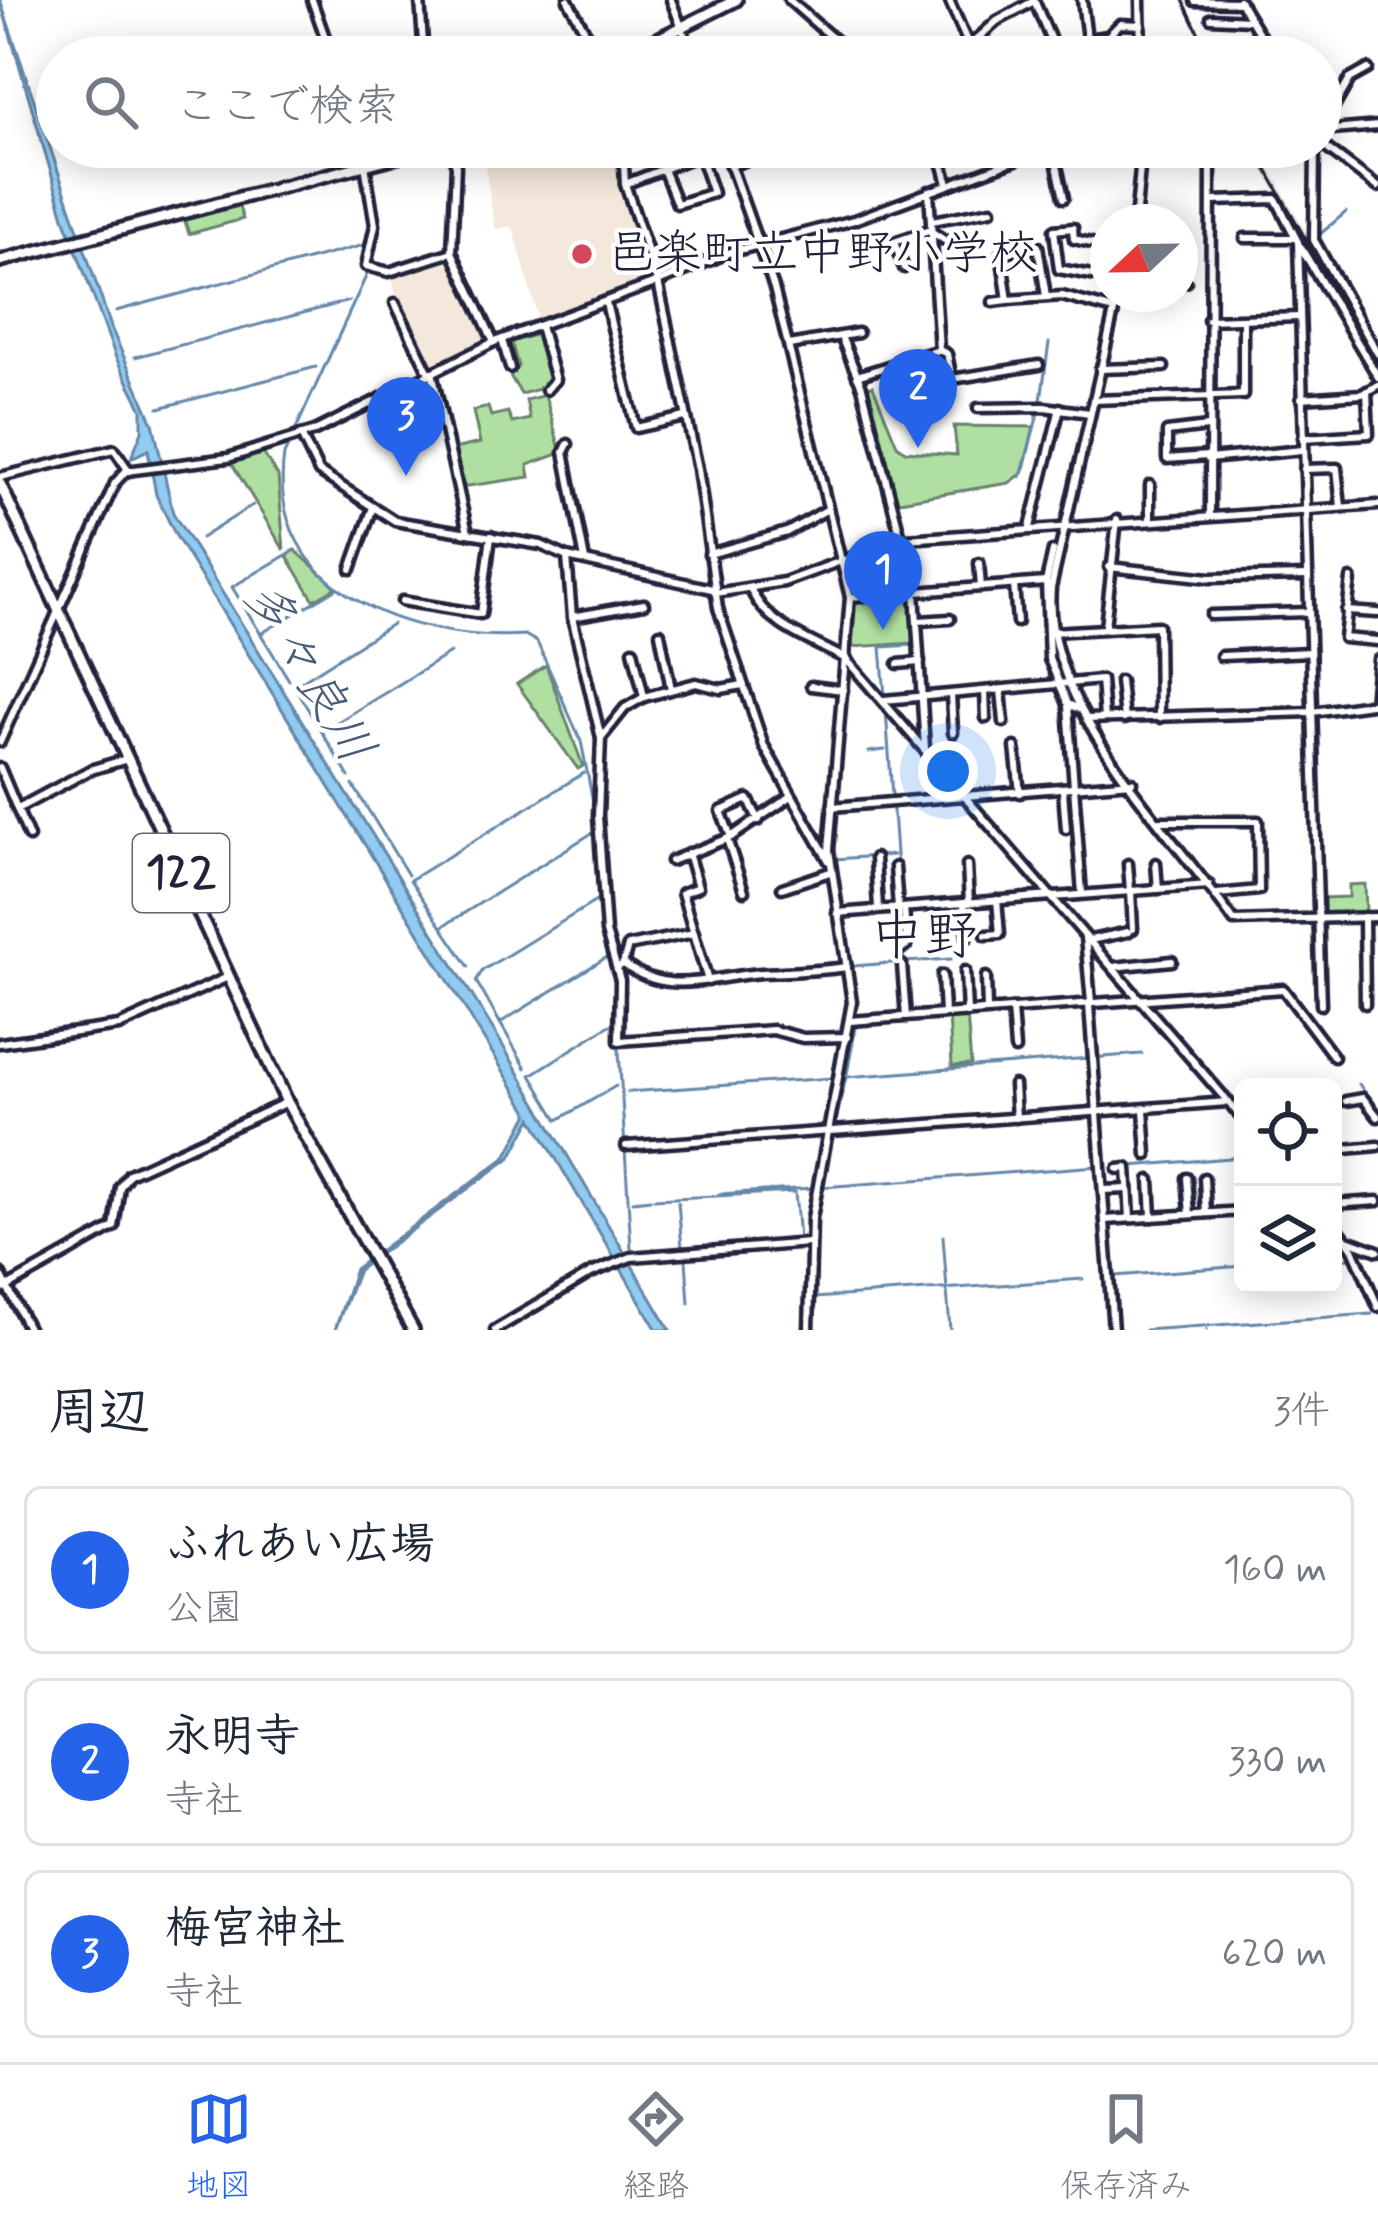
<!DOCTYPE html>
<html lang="ja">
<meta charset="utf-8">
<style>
body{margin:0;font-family:Mynerve,"Klee One",sans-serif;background:#f2f2f3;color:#1f2937}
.controls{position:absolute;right:36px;bottom:36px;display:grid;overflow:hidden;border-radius:18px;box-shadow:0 6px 30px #0003}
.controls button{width:108px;height:108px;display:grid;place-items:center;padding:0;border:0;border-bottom:3px solid #e0e1e3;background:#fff;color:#1f2937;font:60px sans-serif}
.compass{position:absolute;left:1090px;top:204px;width:108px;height:108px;border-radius:50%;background:#fff;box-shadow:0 6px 30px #0003;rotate:248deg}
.you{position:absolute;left:948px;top:771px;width:42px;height:42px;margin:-30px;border:9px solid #fff;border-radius:50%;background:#1a73e8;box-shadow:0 0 0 18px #1a73e833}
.badge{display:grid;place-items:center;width:78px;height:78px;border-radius:50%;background:#2563eb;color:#fff;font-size:39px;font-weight:700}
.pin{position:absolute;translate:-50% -99px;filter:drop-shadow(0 3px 6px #0008)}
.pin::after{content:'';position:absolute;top:63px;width:42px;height:36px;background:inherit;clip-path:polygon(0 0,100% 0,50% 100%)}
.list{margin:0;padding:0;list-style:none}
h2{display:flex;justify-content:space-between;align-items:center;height:156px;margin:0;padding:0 48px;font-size:51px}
h2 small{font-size:39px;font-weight:400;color:#747a83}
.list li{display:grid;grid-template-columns:78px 1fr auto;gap:36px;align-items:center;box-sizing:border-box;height:168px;margin:0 24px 24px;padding:0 24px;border:3px solid #e0e1e3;border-radius:18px}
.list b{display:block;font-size:45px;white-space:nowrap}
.list p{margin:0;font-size:39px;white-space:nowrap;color:#747a83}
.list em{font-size:39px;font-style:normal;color:#747a83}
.icon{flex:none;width:66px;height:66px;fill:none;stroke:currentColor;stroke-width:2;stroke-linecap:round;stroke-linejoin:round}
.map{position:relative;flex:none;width:1378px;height:1330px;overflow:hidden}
.search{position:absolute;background:#fff;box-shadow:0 6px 30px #0003;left:36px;right:36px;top:36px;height:132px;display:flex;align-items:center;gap:30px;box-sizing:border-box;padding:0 42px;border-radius:66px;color:#747a83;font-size:45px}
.sheet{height:732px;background:#fff}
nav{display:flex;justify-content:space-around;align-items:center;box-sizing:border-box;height:168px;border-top:3px solid #e0e1e3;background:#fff;font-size:33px;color:#747a83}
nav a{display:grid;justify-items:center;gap:6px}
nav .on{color:#2563eb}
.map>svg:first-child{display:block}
</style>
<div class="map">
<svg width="1378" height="1330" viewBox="0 0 1378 1330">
<rect width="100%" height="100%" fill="#fff"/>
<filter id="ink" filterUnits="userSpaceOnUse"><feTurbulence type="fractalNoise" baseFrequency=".00833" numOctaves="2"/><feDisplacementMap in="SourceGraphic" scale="24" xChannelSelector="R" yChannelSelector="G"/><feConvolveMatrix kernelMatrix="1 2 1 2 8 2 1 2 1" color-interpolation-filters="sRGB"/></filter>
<g filter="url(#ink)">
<!-- built -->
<g fill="#f3e8db">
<path d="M482,147h136l4,45 28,90 -111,39 -25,-90 -3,-5 -16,3z"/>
<path d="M1251,147h7l120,212v15z"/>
<path d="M448,256l41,85 -60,28 -32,-66 -5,-29z"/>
</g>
<!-- green -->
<g fill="#b0e0a1" stroke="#69816e" stroke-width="3">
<path d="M238,204l5,15 -54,15 -5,-16z"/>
<path d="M537,334l14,43 -8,11 -22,6 -12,-20 9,-8 -7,-24z"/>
<path d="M873,386l24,59 8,6 52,4 -3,-29 80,1 -11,46 -14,10 -116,19 -28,-115z"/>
<path d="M545,395l16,58 -33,12 2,12 -69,10 -7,-38 26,-6 -7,-32 15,-4 3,9 17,-4 4,11 18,-4 -4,-19z"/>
<path d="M261,450l17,26 6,74 -53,-88z"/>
<path d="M295,550l41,37 -22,13 -27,-44z"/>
<path d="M909,594l5,49 -62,4 2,-48z"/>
<path d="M546,665l37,101 -5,3 -61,-85z"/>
<path d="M1365,884l1,30 -45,1 -1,-17 29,-1v-12z"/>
<path d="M967,1015l4,50 -19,1 -3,-50z"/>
</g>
<!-- water -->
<path fill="#92cbf1" stroke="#6587a8" stroke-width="3" d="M0,0l112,330 41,93 20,90 323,521 174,296h-13l-125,-212 -21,39 -153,113 -23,60 20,-61 151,-112 23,-44 -353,-577 -20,-41 -8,-45 -17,8 11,-27v-22l-26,-51 -51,-138z"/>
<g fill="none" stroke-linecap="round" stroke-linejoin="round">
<!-- stream -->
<g stroke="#6587a8" stroke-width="3">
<path d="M1318,236l28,-24"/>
<path d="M368,272l-84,183c-20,136 129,188 241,180l12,7 44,99 14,71"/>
<path d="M116,311l252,-67"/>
<path d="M135,357l214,-56"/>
<path d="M1041,400l8,-57"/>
<path d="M159,408l157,-41"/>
<path d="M226,461l19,-5"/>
<path d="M196,465l20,-2"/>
<path d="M1021,477l18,-67"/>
<path d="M201,538l52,-33"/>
<path d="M262,633l74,-44"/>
<path d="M289,680l-57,-93 61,-36"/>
<path d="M885,696l-4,-49 34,-2 -6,-65"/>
<path d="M886,710l11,158"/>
<path d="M323,731l127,-78"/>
<path d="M869,752l16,-2"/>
<path d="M349,777l-55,-91 98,-62"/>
<path d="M353,785l55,90"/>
<path d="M596,833l6,80"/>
<path d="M835,859l58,-4"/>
<path d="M442,927l150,-94"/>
<path d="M905,962l46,-3"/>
<path d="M853,966l51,-4 -4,-55"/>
<path d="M469,967l-59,-87 174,-107"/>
<path d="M617,1017l14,231"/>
<path d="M500,1023l107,-66"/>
<path d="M610,1025l-79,50 27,45 58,-34"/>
<path d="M526,1068l-50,-87 7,-11 113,-69"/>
<path d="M847,1074l9,-49"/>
<path d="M1359,1084l19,27"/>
<path d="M627,1092l206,-14 7,-38"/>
<path d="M835,1126l11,-49 296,-23"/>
<path d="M1130,1166l113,-9"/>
<path d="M823,1187l275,-21"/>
<path d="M719,1194l93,-6"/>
<path d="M653,1199l142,-7 4,47h4"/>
<path d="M633,1201l17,-2"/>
<path d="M678,1202l4,46"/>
<path d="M943,1236l7,94"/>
<path d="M636,1251l43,-3"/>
<path d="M1333,1259l18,-1"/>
<path d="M686,1260l3,43"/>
<path d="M1115,1276l128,-10"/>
<path d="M813,1294l2,-47"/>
<path d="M814,1298l269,-19"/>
<path d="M1207,1329v1"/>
<path d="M1145,1330l227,-16"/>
</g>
<!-- minor casing -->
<g stroke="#22223b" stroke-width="15">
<g id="minor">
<path d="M312,0l20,57"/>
<path d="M420,0l4,57"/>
<path d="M568,0l31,57"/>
<path d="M789,0l65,57"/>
<path d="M949,0l20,46"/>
<path d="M1034,0l24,57"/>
<path d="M1082,0l5,39 21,-3 12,-12 21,1"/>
<path d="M1140,0l1,57"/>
<path d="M1239,0l34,57"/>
<path d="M1195,1l44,1"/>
<path d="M1211,18l39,2"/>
<path d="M1229,48h39"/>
<path d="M957,57l40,-36 37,-20"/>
<path d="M1321,99l8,-4"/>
<path d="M1321,130l29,-51 18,-10"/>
<path d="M1321,131l57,-5"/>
<path d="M362,147l13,78 -9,41 23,6 63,-20"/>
<path d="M450,147l6,19 -4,86 42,90"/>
<path d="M623,147l2,37 33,98 40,187 20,139 46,138 65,115"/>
<path d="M938,147l10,37"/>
<path d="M1053,147l11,51"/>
<path d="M1315,147l-1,93 64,114"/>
<path d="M730,166l54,-19"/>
<path d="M663,169l14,35 36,-11 -13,-38"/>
<path d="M625,184l95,-37"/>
<path d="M929,191l10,159 8,4 5,25 87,-14"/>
<path d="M1213,201l63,-2 22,43 23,763"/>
<path d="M932,221l59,-11"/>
<path d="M1135,222l7,-75"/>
<path d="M1245,238h50"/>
<path d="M1300,246l78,131"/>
<path d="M1108,247l-34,-8 -1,-11 -19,2 5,39 49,9"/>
<path d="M904,268l-10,-26 35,-12 26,17"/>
<path d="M1180,282h6"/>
<path d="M1118,294l-67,294c-10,118 118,240 183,333l144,-4"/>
<path d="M1046,296l-8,-50 -37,7 7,47 54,-4 52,14"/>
<path d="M993,302l15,-2"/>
<path d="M395,303l34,70"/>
<path d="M606,303l30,125 49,-11"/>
<path d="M1208,320l91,-3"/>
<path d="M540,326l15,54 -9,10"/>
<path d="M842,339l20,48 53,205 10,156"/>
<path d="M502,340l8,28"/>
<path d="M789,345l69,-12"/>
<path d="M1100,369l64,-2"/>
<path d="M432,372l36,161"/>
<path d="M857,376l82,-26"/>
<path d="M1301,398l61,-4 16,-9"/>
<path d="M1093,400l150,-5v-75"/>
<path d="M978,408l66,-1 46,6"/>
<path d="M1208,427l-41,5v27l41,-3"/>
<path d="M301,435l18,37 76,49 146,24 26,12 145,32"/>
<path d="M1303,438l66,-4 -2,-43"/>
<path d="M568,444l-4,8 21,108"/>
<path d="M1208,459l95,-9"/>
<path d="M1304,469l33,-1 4,39"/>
<path d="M0,477l114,-28 15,22"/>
<path d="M1150,485v33"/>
<path d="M1210,515l1,-368"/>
<path d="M1030,527l30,-119"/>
<path d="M709,554l78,-22 41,-23"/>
<path d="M567,557l5,60 29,121"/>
<path d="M979,563l2,24"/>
<path d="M1109,567l101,11 98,-2"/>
<path d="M351,569l21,-59"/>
<path d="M1351,579l-7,59 34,3"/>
<path d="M1046,582l7,-31"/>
<path d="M1014,585l3,37"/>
<path d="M751,590c16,37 62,51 95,69"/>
<path d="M715,593l69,-11 60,-22"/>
<path d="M850,597l196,-15 3,77 19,45 11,5"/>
<path d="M402,601l79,13 10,-78"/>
<path d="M1346,611l32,2"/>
<path d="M1211,615l98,-3"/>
<path d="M572,617l72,-13"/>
<path d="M918,621l32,-2"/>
<path d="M1105,627l12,-107"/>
<path d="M1051,632l107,-6 1,92"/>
<path d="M660,633l11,56"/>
<path d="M633,650l11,47"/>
<path d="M1221,656l89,-4"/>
<path d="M898,664l22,-2"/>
<path d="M1120,681l4,38"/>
<path d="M743,685l-22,4 -25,-6 -52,14 -19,11 -24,30 -3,78 8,116 14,48 -1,61 154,-11 30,8 44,-1"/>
<path d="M811,686l32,4"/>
<path d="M1001,690l3,32"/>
<path d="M985,691l1,27"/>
<path d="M951,695l2,38"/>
<path d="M884,700l217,-20 3,38"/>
<path d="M1374,704l4,-44"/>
<path d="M1068,706l14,188"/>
<path d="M1086,719l226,-7 66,-9"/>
<path d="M0,742l115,-259 11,-12 102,-13 87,-27 179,-89 164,-60"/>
<path d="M1015,747l5,46"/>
<path d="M0,768l29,69"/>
<path d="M1063,791l3,38"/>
<path d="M832,807l300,-25"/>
<path d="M17,809l73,-39 37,-11"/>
<path d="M1160,821h98l1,69 -42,4"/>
<path d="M731,837l-10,-26 27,-12 11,21"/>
<path d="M727,839l17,52"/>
<path d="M875,858l3,50"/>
<path d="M671,861l60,-24 59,-40"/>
<path d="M1156,863l2,26"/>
<path d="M1128,864l2,27"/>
<path d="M967,865l2,38"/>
<path d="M895,867l3,41"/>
<path d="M782,888l48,-16"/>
<path d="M1131,891l2,38"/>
<path d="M1053,897l156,-12"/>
<path d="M964,903l3,35"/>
<path d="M837,913l215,-17"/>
<path d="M1364,917l1,87"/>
<path d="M694,933l14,48"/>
<path d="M986,935l14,-1 -3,-34"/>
<path d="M1085,937l6,65"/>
<path d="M1090,940l38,-8"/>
<path d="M901,949l6,-4 -3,-37"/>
<path d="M623,964l5,-18 66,-13 -12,-40 16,-6 -10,-34"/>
<path d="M902,965l4,52"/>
<path d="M618,967l5,-3c47,33 85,13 138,9 29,-1 57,-2 86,-6"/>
<path d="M1113,967l59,-6"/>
<path d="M965,971l2,42"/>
<path d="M942,975l2,38"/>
<path d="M986,977l1,33"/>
<path d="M1089,1005l24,325"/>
<path d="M1012,1009l3,40"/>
<path d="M850,1021l433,-32 51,68"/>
<path d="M0,1043l119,-17 109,-49"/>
<path d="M1014,1085l2,33"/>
<path d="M1346,1101l17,-3 15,19"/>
<path d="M1144,1109l3,46"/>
<path d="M626,1146l602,-44"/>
<path d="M1333,1150l45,-4"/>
<path d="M1118,1169l9,-1 3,50"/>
<path d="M1187,1178l3,36"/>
<path d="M1204,1178l2,35"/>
<path d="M1150,1180l2,37"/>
<path d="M1103,1190l25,-1"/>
<path d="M1333,1204l45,-3"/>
<path d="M1105,1220l138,-9"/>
<path d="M1348,1240l30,11"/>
<path d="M0,1273l29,57"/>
<path d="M0,1291l114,-64 6,-40 9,-13 158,-72"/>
<path d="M495,1330l96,-57 40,-16 178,-14"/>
</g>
</g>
<!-- tertiary casing -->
<g stroke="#22223b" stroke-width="15">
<g id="tertiary">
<path d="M671,0l22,57"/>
<path d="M1321,144l57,43"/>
<path d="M724,147l50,141 76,309 -21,253 23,152 -40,216 -3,112"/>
<path d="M658,282l70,-29 126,-33 197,-73"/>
<path d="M844,560l63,-21 471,-34"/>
<path d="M846,659l397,460"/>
<path d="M1333,1222l20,27 25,58"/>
</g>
</g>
<!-- primary casing -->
<g stroke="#22223b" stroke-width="18">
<g id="primary">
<path d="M622,57l114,-57"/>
<path d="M0,261l433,-114"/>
</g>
</g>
<!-- trunk casing -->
<g stroke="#22223b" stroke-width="18">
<path id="trunk" d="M0,484l287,618 126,228"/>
</g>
<!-- minor -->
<use href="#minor" stroke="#fff" stroke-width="6"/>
<!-- tertiary -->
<use href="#tertiary" stroke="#fff" stroke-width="6"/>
<!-- primary -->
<use href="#primary" stroke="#fff" stroke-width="9"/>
<!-- trunk -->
<use href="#trunk" stroke="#fff" stroke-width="9"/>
<!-- rail -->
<g stroke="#22223b" stroke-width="3">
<path d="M1183,0l27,57"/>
<path d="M1254,147l124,221"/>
</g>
</g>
</g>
<!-- markers -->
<circle fill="#d1495b" stroke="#fff" stroke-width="4.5" cx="582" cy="254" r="12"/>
<g text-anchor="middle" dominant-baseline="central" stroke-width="9" stroke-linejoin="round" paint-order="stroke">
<!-- shield labels -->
<rect fill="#fff" stroke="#646476" stroke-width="3" x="133" y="834" width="96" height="78" rx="9"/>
<g font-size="45" font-weight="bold" fill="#22223b">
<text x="181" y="873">122</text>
</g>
<!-- poi labels -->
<g font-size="48" fill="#22223b" stroke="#fff" text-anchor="start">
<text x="606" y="254">邑楽町立中野小学校</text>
</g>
<!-- water labels -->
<g font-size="51" font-style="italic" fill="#495d7b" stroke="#fff">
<text transform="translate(307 672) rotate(59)">多々良川</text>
</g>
<!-- quarter labels -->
<g font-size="54" fill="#22223b" stroke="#fff">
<text x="924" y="938">中野</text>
</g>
</g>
</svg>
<div class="controls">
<button><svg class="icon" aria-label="locate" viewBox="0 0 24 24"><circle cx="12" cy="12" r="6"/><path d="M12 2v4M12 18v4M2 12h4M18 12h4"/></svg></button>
<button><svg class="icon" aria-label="layers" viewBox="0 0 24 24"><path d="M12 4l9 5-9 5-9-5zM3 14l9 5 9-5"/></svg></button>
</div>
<svg class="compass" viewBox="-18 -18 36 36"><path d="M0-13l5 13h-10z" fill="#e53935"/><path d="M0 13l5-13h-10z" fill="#747a83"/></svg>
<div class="you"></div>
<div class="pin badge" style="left:883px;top:630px">1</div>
<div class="pin badge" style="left:918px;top:448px">2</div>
<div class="pin badge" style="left:406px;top:476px">3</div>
<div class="search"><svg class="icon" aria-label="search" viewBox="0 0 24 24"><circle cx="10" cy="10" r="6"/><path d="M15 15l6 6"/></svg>ここで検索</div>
</div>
<section class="sheet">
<h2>周辺<small>3件</small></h2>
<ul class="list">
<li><span class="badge">1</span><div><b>ふれあい広場</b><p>公園</p></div><em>160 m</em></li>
<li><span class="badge">2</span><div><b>永明寺</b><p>寺社</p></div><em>330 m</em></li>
<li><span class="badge">3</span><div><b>梅宮神社</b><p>寺社</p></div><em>620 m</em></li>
</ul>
</section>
<nav>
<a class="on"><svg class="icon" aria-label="map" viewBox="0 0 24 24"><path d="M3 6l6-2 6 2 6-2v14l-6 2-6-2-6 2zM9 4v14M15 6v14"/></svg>地図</a>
<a><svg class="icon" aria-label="directions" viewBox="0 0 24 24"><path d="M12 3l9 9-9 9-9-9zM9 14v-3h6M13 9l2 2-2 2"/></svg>経路</a>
<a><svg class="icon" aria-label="saved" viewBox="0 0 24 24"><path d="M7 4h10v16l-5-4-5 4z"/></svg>保存済み</a>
</nav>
